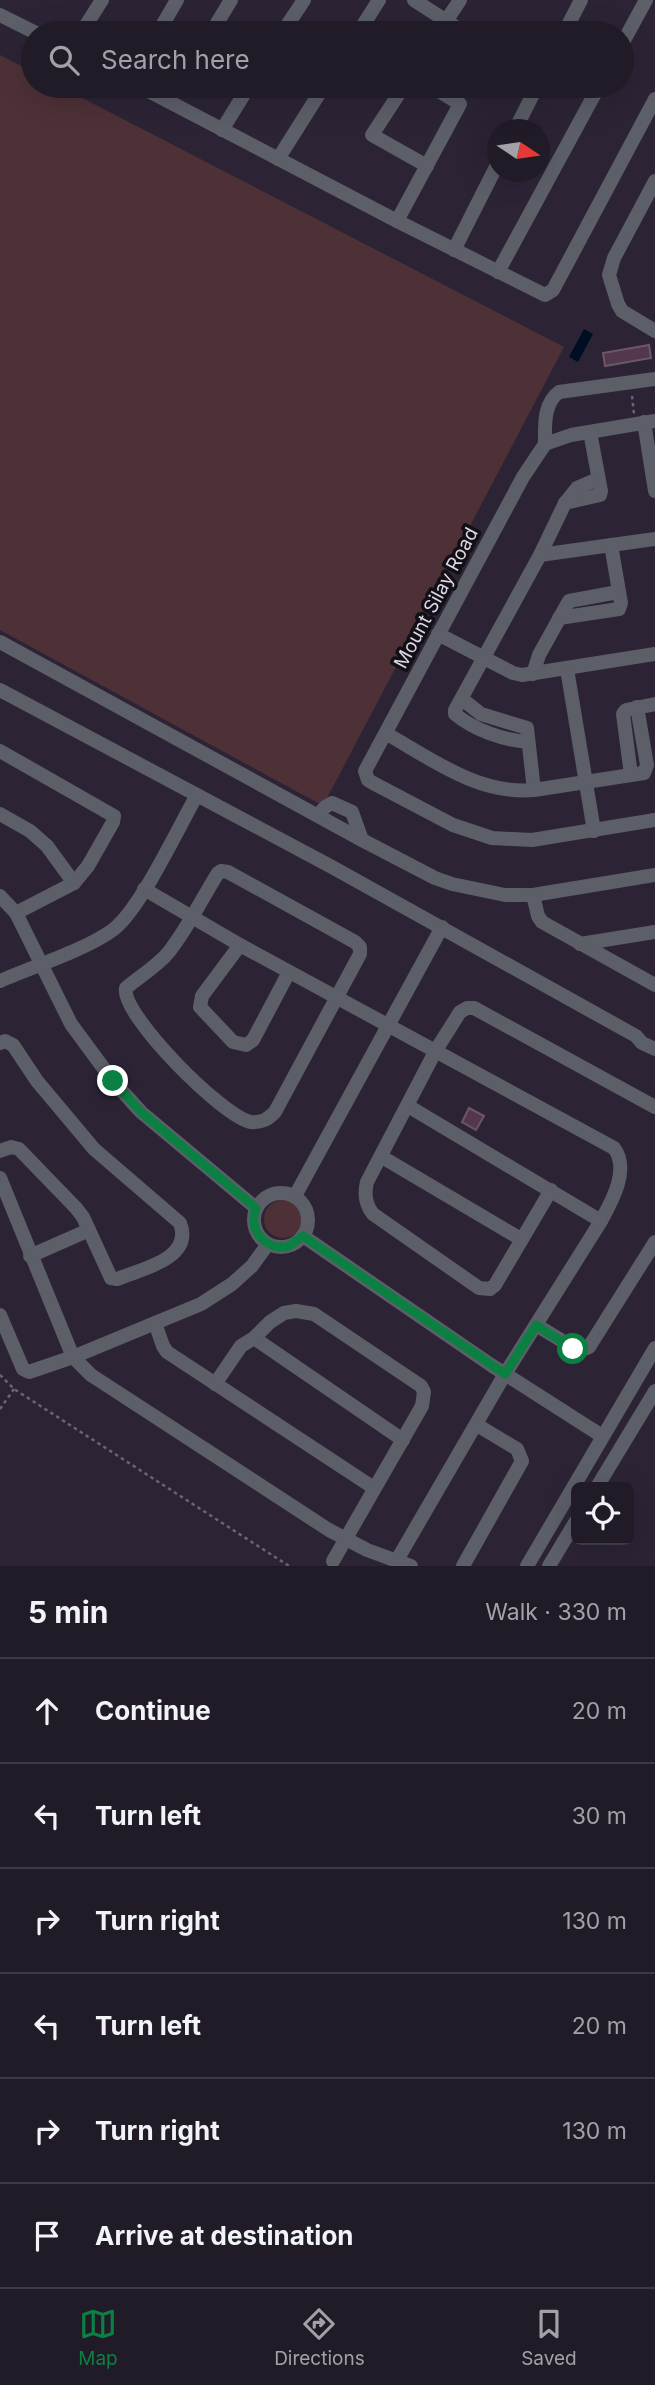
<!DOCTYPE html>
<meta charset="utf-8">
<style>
body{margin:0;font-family:Inter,sans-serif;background:#2d2834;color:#f1f3f6}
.controls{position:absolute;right:21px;bottom:21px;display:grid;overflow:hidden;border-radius:10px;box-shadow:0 7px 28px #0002}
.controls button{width:63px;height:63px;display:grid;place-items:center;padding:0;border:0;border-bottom:2px solid #3e3945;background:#211b28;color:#f1f3f6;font:35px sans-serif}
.compass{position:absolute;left:487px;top:119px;width:63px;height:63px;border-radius:50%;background:#211b28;box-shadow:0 7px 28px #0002;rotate:103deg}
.stop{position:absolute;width:21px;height:21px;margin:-16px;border:5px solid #0b8043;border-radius:50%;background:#fff}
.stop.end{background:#0b8043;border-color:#fff;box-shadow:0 2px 7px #0008}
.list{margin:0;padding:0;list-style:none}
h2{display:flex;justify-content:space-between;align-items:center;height:91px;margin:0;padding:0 28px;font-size:30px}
h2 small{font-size:23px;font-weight:400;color:#a2a1a8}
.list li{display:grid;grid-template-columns:46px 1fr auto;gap:21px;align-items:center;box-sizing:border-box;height:105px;padding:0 28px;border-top:2px solid #3e3945}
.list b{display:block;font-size:26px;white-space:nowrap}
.list em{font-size:23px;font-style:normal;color:#a2a1a8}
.icon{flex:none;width:38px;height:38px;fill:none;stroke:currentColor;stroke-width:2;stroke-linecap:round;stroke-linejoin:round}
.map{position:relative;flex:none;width:655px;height:1566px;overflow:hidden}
.search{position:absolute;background:#211b28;box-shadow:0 7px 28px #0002;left:21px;right:21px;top:21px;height:77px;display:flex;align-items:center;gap:18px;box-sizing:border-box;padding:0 24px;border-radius:38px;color:#a2a1a8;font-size:26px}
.sheet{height:721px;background:#211b28}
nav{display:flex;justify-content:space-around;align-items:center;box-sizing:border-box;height:98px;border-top:2px solid #3e3945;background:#211b28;font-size:19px;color:#a2a1a8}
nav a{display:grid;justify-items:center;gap:4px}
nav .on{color:#0b8043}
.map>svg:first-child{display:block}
</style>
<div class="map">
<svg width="655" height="1566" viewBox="0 0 655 1566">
<rect width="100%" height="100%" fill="#2c2435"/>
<!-- green -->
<g fill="#4d3137">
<path d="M0,55l33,17v14h26l505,261 -239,455 -7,1 -318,-173z"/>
<circle cx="283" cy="1219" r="19"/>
</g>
<!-- water -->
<path fill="#000e21" d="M584,329l9,5 -15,28 -9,-5z"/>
<!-- building -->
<g fill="#53374c" stroke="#6b5766" stroke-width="2">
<path d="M649,345l2,13 -46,8 -2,-13z"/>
<path d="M469,1108l15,8 -8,14 -14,-8z"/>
</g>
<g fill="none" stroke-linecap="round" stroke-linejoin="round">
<!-- path -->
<g stroke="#6b6473" stroke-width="2.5" stroke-dasharray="3.5 3.5" stroke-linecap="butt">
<path d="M632,396l2,18"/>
<path d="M0,1375l14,14 275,177"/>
<path d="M0,1409l14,-20"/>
</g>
<!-- minor -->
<g stroke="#5c5e68" stroke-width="14">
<path d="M177,0l-14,24 15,9"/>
<path d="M414,0l51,33"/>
<path d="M0,15l36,18"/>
<path d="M81,33l21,-33"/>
<path d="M211,33l20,-33"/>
<path d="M282,33l22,-33"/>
<path d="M358,33l21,-33"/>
<path d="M438,33l22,-33"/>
<path d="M564,33l17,-33"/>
<path d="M622,44l24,-44"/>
<path d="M139,86l258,135 148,74 8,-5 102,-191"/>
<path d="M404,86l-32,49 55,31"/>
<path d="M222,130l27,-44"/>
<path d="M515,130l22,-44"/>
<path d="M278,159l46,-73"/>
<path d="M655,181l-41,77 -5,17 9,29 4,7 33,20"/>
<path d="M397,221l63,-117 -29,-18"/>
<path d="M454,250l44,-87"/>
<path d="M498,272l101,-186"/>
<path d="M644,422l11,69"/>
<path d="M545,444l-22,33 -158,294 3,9 5,3 80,42 39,13 40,2 123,-20"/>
<path d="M545,444c0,-18 -2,-40 14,-52l96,-13"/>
<path d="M545,444l26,-9 84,-14"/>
<path d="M565,503l35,-8 1,-4 -11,-59"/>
<path d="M540,555l115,-16"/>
<path d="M559,618l60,-9 2,-6 -10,-58"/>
<path d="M438,634l75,39 9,2 133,-21"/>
<path d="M0,642l362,198 73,38 17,6 53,11h28l122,-20"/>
<path d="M567,669l27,162"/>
<path d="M533,674l6,-19 30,-54 49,-9"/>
<path d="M0,690l332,177 304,169 6,7 13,6"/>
<path d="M462,699l19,15 46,14 7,62"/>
<path d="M387,734c46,26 92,61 147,56l110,-17 3,-8 -10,-58"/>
<path d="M528,742c-25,-2 -54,-12 -73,-28v-4l85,-155 25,-52 12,-15 21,-9"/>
<path d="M0,751l114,65 -1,6 -25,44 -14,17 -58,30"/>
<path d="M631,775l-8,-61 3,-4 29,-6"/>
<path d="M0,814l30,17 17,15 27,37"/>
<path d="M318,815l7,-8 7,-4 20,9 10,28"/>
<path d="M221,871l7,1 127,70 5,5v7l-85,158c-7,7 -13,11 -24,10 -27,-4 -131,-108 -125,-134 14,-12 30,-21 42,-35 20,-25 33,-53 50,-80z"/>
<path d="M144,889l96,56 374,203c16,21 -2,53 -13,73l-96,153 -108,186"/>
<path d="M533,895l5,21 4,6 113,63"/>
<path d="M0,896l16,17 55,111 42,57 28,31 115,96"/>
<path d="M580,944l75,-12"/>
<path d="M240,945l-38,51 -2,11 33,35 13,3 7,-5 36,-68"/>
<path d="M0,981c32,-14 88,-32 114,-52 27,-21 64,-101 83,-134"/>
<path d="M0,1043l5,-2 8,4 24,36 57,68 86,74c14,36 -39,46 -63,56l-6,-1 -28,-61 -7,-9 -57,-59 -8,-2 -11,4"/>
<path d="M408,1106l193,115"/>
<path d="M382,1157l139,82"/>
<path d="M0,1178l73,179 18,18 238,155 38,20 44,16"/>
<path d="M551,1190l-56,95 -5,4 -11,-1 -106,-74c-8,-10 -9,-20 -6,-32l69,-132 24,-38 7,-4h7l181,99"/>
<circle cx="281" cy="1220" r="27"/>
<path d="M295,1196l147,-269"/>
<path d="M303,1236l188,129 111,71"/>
<path d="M30,1256l59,-26"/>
<path d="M0,1315l23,54 6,3 44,-15 128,-53 31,-20 20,-18 16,-22"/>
<path d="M155,1323l8,23 4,6 207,136"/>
<path d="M536,1325l43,26 10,-4 66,-105"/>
<path d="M254,1338l149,102"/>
<path d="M215,1384l26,-38 13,-8 16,-16 14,-9 12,-2 18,3 107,72 3,6 -2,14 -89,155"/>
<path d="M597,1487l58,-96"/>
<path d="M463,1566l59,-105 -5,-12 -40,-24"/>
<path d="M527,1566l128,-218"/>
<path d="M549,1566l27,-45"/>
</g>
</g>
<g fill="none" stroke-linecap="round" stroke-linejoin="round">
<!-- route -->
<path stroke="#0b8043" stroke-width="9" d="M113,1081l28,31 115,96c-8,22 8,41 31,39l16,-11 202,138 31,-49 37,24"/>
</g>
<g text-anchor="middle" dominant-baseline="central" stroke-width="7" stroke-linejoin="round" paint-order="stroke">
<!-- street labels -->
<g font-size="19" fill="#ddd7e3" stroke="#120f17">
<text transform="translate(436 598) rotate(-62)">Mount Silay Road</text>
</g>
</g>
</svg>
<div class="controls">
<button><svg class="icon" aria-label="locate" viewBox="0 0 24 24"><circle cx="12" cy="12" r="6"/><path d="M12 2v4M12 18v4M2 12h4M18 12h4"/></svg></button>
</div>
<svg class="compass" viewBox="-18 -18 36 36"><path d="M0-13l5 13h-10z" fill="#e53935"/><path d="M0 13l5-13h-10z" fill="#a2a1a8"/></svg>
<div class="stop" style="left:573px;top:1349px"></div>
<div class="stop end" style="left:113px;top:1081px"></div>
<div class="search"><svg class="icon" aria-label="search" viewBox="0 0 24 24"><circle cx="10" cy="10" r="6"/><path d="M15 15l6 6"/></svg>Search here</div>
</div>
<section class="sheet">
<h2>5 min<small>Walk · 330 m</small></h2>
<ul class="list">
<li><svg class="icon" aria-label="ahead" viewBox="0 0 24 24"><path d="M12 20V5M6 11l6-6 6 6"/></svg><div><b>Continue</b></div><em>20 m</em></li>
<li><svg class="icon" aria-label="left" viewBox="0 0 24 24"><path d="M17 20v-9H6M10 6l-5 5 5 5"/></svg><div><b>Turn left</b></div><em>30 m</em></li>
<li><svg class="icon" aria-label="right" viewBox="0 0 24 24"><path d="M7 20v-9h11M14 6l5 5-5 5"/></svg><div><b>Turn right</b></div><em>130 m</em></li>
<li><svg class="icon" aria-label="left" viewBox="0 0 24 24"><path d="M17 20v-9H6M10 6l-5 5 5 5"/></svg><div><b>Turn left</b></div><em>20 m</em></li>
<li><svg class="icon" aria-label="right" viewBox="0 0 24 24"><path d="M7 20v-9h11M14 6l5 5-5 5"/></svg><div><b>Turn right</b></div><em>130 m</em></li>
<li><svg class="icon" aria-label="arrive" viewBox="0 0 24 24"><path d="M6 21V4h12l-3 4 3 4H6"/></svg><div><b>Arrive at destination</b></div></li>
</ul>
</section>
<nav>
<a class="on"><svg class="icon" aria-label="map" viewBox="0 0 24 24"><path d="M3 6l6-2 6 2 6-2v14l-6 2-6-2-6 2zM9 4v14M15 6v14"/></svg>Map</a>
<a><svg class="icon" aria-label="directions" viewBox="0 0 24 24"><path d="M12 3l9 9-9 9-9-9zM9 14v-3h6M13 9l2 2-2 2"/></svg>Directions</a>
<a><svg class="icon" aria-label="saved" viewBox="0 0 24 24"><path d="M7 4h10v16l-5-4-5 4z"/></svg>Saved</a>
</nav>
